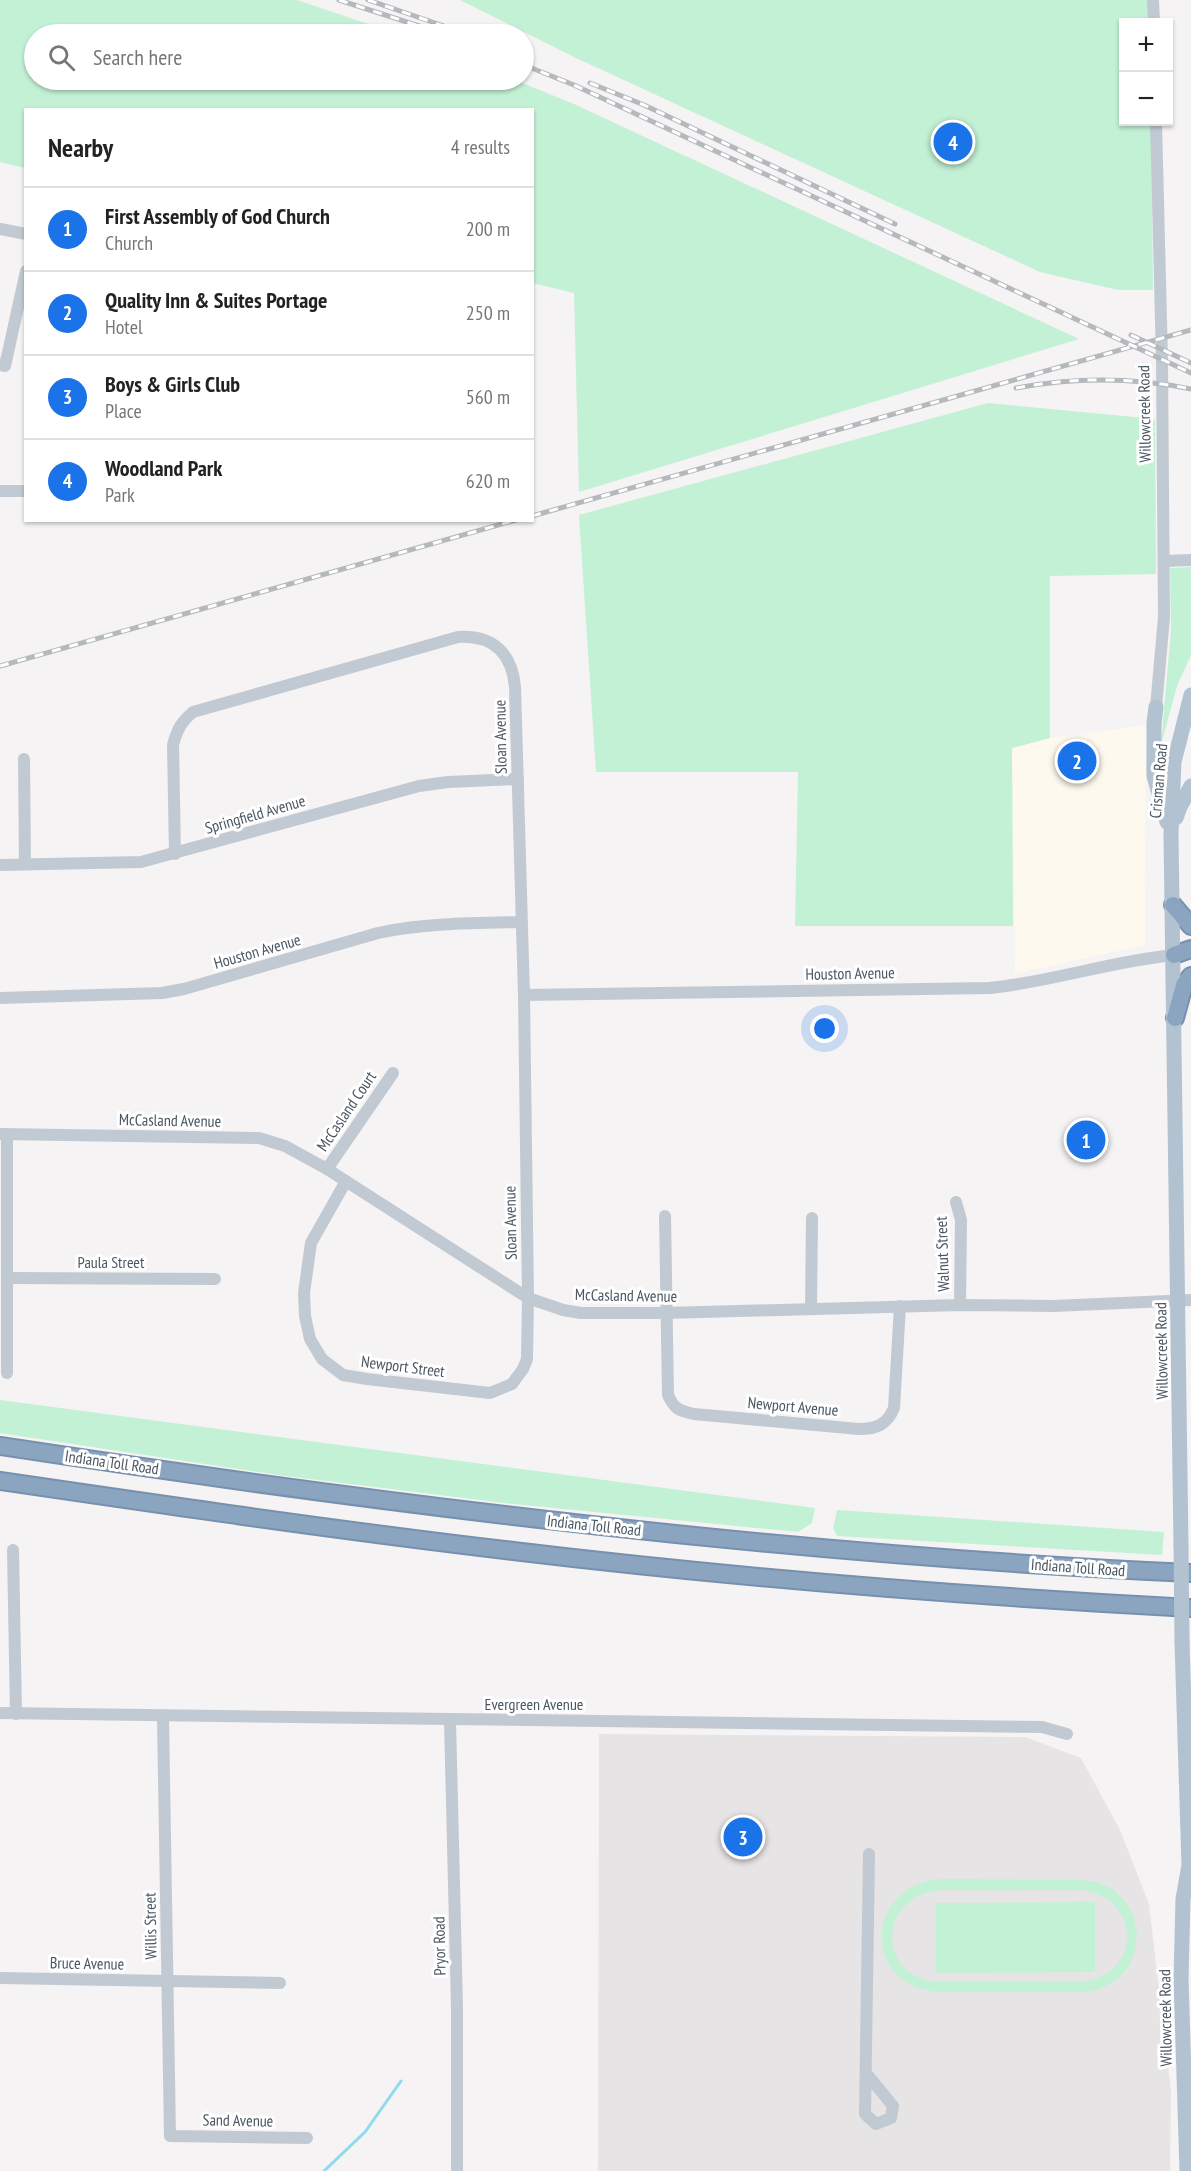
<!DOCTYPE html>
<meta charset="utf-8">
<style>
body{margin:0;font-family:"PT Sans Narrow",sans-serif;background:#f2f2f2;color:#222}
.controls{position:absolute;right:18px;top:18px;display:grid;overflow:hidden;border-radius:0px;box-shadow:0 2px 4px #0004}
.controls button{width:54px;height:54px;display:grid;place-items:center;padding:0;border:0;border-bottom:2px solid #e0e0e0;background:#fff;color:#222;font:30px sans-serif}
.you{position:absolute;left:825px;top:1029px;width:21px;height:21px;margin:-15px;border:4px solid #fff;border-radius:50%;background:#1a73e8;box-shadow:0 0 0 9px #1a73e833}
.badge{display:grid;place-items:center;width:39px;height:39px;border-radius:50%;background:#1a73e8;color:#fff;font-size:20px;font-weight:700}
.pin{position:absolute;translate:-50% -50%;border:3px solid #fff;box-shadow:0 2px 6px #0006}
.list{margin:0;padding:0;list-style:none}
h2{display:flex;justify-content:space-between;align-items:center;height:78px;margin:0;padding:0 24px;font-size:26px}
h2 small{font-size:20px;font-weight:400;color:#767676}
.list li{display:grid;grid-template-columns:39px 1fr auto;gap:18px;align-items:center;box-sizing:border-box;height:84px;padding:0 24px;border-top:2px solid #e0e0e0}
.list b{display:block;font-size:22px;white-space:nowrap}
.list p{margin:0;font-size:20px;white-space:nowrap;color:#767676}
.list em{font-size:20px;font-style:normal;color:#767676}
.icon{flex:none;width:33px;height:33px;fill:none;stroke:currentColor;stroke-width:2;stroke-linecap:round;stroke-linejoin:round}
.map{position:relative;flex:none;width:1191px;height:2171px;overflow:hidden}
.search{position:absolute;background:#fff;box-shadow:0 2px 4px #0004;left:24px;top:24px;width:510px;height:66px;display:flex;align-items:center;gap:15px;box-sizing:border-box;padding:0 21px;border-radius:33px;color:#767676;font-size:22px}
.panel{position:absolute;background:#fff;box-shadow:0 2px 4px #0004;left:24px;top:108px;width:510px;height:414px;border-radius:0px}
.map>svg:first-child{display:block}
</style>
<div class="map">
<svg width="1191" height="2171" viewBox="0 0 1191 2171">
<rect width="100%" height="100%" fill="#f5f3f3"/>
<!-- commercial -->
<path fill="#fdf9ef" d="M1146,725l-1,220 -130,29 -3,-226 38,-10z"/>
<!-- education -->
<path fill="#e6e4e5" d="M599,1734l426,3 56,21 39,72 29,74 22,187 -1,80h-572z"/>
<!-- green -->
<g fill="#c3f1d5" fill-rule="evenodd">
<path d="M0,0h297l101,34h-364v46h481l59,24 505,235 -500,153 -5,-199 -41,-10 -1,-173h-506l-1,58 -25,-6z"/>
<path d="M460,0h690v22h-26v100h27l2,168h-35l-78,-18 -466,-215z"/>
<path d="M988,403l167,16 1,155 -106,2v162l-38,10 1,178h-218l3,-154h-202l-17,-257z"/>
<path d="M1191,567v88l-14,31 -16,59 10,-115 -1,-62z"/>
<path d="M0,1400l815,108 -3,15 -14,9 -285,-28 -235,-29 -278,-42z"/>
<path d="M837,1510l327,22 -2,23 -325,-19 -4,-8z"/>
<path d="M942,1879l137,1 18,2 16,7 13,13 8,15 3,17 -2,18 -7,16 -12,12 -16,9 -17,3h-144c-78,-4 -76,-108 3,-113zM942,1890h140c57,7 61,80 5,91l-147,1c-62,-1 -66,-86 2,-92z"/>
<path d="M1095,1902v70l-159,1v-70z"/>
</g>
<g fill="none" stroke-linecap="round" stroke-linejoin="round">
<!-- stream -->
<path stroke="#90daee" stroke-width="3" d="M324,2171l41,-39 36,-51"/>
<!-- highway casing -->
<g stroke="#7690ad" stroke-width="20">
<g id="highway">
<path d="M1173,905l18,21"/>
<path d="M1174,955l17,-6"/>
<path d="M1175,1018l9,-33 7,-9"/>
<path d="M0,1446c395,60 792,109 1191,127"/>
<path d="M0,1481c171,25 342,50 513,70 225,27 452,45 678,57"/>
</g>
</g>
<!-- minor -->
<g stroke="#c1cad2" stroke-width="12">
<path d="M1153,0l1,22"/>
<path d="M0,229l26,5"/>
<path d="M0,365l5,1 21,-95"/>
<path d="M0,491h26"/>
<path d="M1164,561l27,-1"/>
<path d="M1156,707l8,-90 -2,-257 -6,-238"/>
<path d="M24,759l1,105"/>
<path d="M175,854l-2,-109c4,-15 8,-23 20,-33l265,-75c35,-2 54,16 57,50l9,308 4,303 -1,61 -4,10 -11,15 -22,9 -123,-14 -24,-4 -21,-16 -12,-20 -5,-23 -1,-23 7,-50 35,-62"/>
<path d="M0,865l141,-3 278,-76 29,-4 70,-3"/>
<path d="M524,995l465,-7c63,-6 122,-27 185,-33"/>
<path d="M0,998l162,-5 22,-4 194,-56c47,-10 95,-10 143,-11"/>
<path d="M0,1134l259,4 26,8 42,23 201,129 35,12 18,3h85l294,-8 93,1 138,-6"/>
<path d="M7,1134v239"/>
<path d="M327,1169l66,-96"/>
<path d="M956,1202l5,18 -1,85"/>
<path d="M665,1216l3,179c6,14 12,16 26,19l165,15c17,0 28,-4 35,-21l6,-102"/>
<path d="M8,1278l207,1"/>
<path d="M811,1309l1,-91"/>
<path d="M13,1550l3,164"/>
<path d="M0,1713l1042,14 25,7"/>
<path d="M163,1717l7,419 137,2"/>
<path d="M450,1720l7,288v163"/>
<path d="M0,1978l280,5"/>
<path d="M866,2073l27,33 -2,12 -15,6 -11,-10 4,-260"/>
</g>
<!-- major -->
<g stroke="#b3c2d1" stroke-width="15">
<path d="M1156,707l-2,16v53l13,46"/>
<path d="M1176,818l4,-11 11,-21"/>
<path d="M1181,1546l-10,-711 3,-73 17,-67"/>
<path d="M1182,1642l7,223 -6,34 -2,80 6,192"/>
</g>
<!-- highway -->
<use href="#highway" stroke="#8ba5c1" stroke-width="16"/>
<!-- rail casing -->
<g stroke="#b5b8bd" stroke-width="5">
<g id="rail">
<path d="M339,0l105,34"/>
<path d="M368,0l99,34"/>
<path d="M524,65l50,20 617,288"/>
<path d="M590,83l54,22 251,119"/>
<path d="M1131,335l60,28"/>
<path d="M1016,388c59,-11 116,-11 175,1"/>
<path d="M532,516l659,-186"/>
<path d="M0,666l516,-146"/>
</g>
</g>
<!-- rail -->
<use href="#rail" stroke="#fff" stroke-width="3" stroke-dasharray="9" stroke-linecap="butt"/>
<!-- major-bridge -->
<path stroke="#b3c2d1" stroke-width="15" d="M1181,1546l1,96"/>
</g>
<g text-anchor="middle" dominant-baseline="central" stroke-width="6" stroke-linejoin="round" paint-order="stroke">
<!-- street labels -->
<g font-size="16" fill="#4a5661" stroke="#fff">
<text transform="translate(1144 414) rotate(-91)">Willowcreek Road</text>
<text transform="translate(500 737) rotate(-91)">Sloan Avenue</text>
<text transform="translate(1158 781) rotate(-85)">Crisman Road</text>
<text transform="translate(255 814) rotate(-16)">Springfield Avenue</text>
<text transform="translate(257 951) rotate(-16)">Houston Avenue</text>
<text transform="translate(850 973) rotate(-1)">Houston Avenue</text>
<text transform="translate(346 1111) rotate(-56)">McCasland Court</text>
<text transform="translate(170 1120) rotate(1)">McCasland Avenue</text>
<text transform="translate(510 1223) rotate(-91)">Sloan Avenue</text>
<text transform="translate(942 1254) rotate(-92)">Walnut Street</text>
<text x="111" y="1262">Paula Street</text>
<text transform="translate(626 1295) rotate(1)">McCasland Avenue</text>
<text transform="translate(1161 1351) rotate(-91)">Willowcreek Road</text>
<text transform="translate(403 1366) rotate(7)">Newport Street</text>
<text transform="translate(793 1406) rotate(5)">Newport Avenue</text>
<text transform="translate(112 1462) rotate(8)">Indiana Toll Road</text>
<text transform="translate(594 1525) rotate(6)">Indiana Toll Road</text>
<text transform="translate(1078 1567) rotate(4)">Indiana Toll Road</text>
<text x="534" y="1704">Evergreen Avenue</text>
<text transform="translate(150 1926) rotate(-91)">Willis Street</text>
<text transform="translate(439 1946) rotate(-91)">Pryor Road</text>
<text transform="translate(87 1963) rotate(1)">Bruce Avenue</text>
<text transform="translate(1165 2018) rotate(-91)">Willowcreek Road</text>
<text transform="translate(238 2120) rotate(1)">Sand Avenue</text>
</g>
</g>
</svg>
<div class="controls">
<button>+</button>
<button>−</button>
</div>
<div class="you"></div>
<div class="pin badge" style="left:1086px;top:1140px">1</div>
<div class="pin badge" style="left:1077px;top:761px">2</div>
<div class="pin badge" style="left:743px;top:1837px">3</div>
<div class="pin badge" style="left:953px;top:142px">4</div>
<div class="search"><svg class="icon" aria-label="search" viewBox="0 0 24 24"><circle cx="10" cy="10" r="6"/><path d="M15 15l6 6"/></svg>Search here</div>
<section class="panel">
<h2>Nearby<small>4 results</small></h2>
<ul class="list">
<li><span class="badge">1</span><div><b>First Assembly of God Church</b><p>Church</p></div><em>200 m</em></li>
<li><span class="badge">2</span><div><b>Quality Inn &amp; Suites Portage</b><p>Hotel</p></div><em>250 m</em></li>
<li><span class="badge">3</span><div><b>Boys &amp; Girls Club</b><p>Place</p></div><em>560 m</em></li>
<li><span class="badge">4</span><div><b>Woodland Park</b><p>Park</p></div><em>620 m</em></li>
</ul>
</section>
</div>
